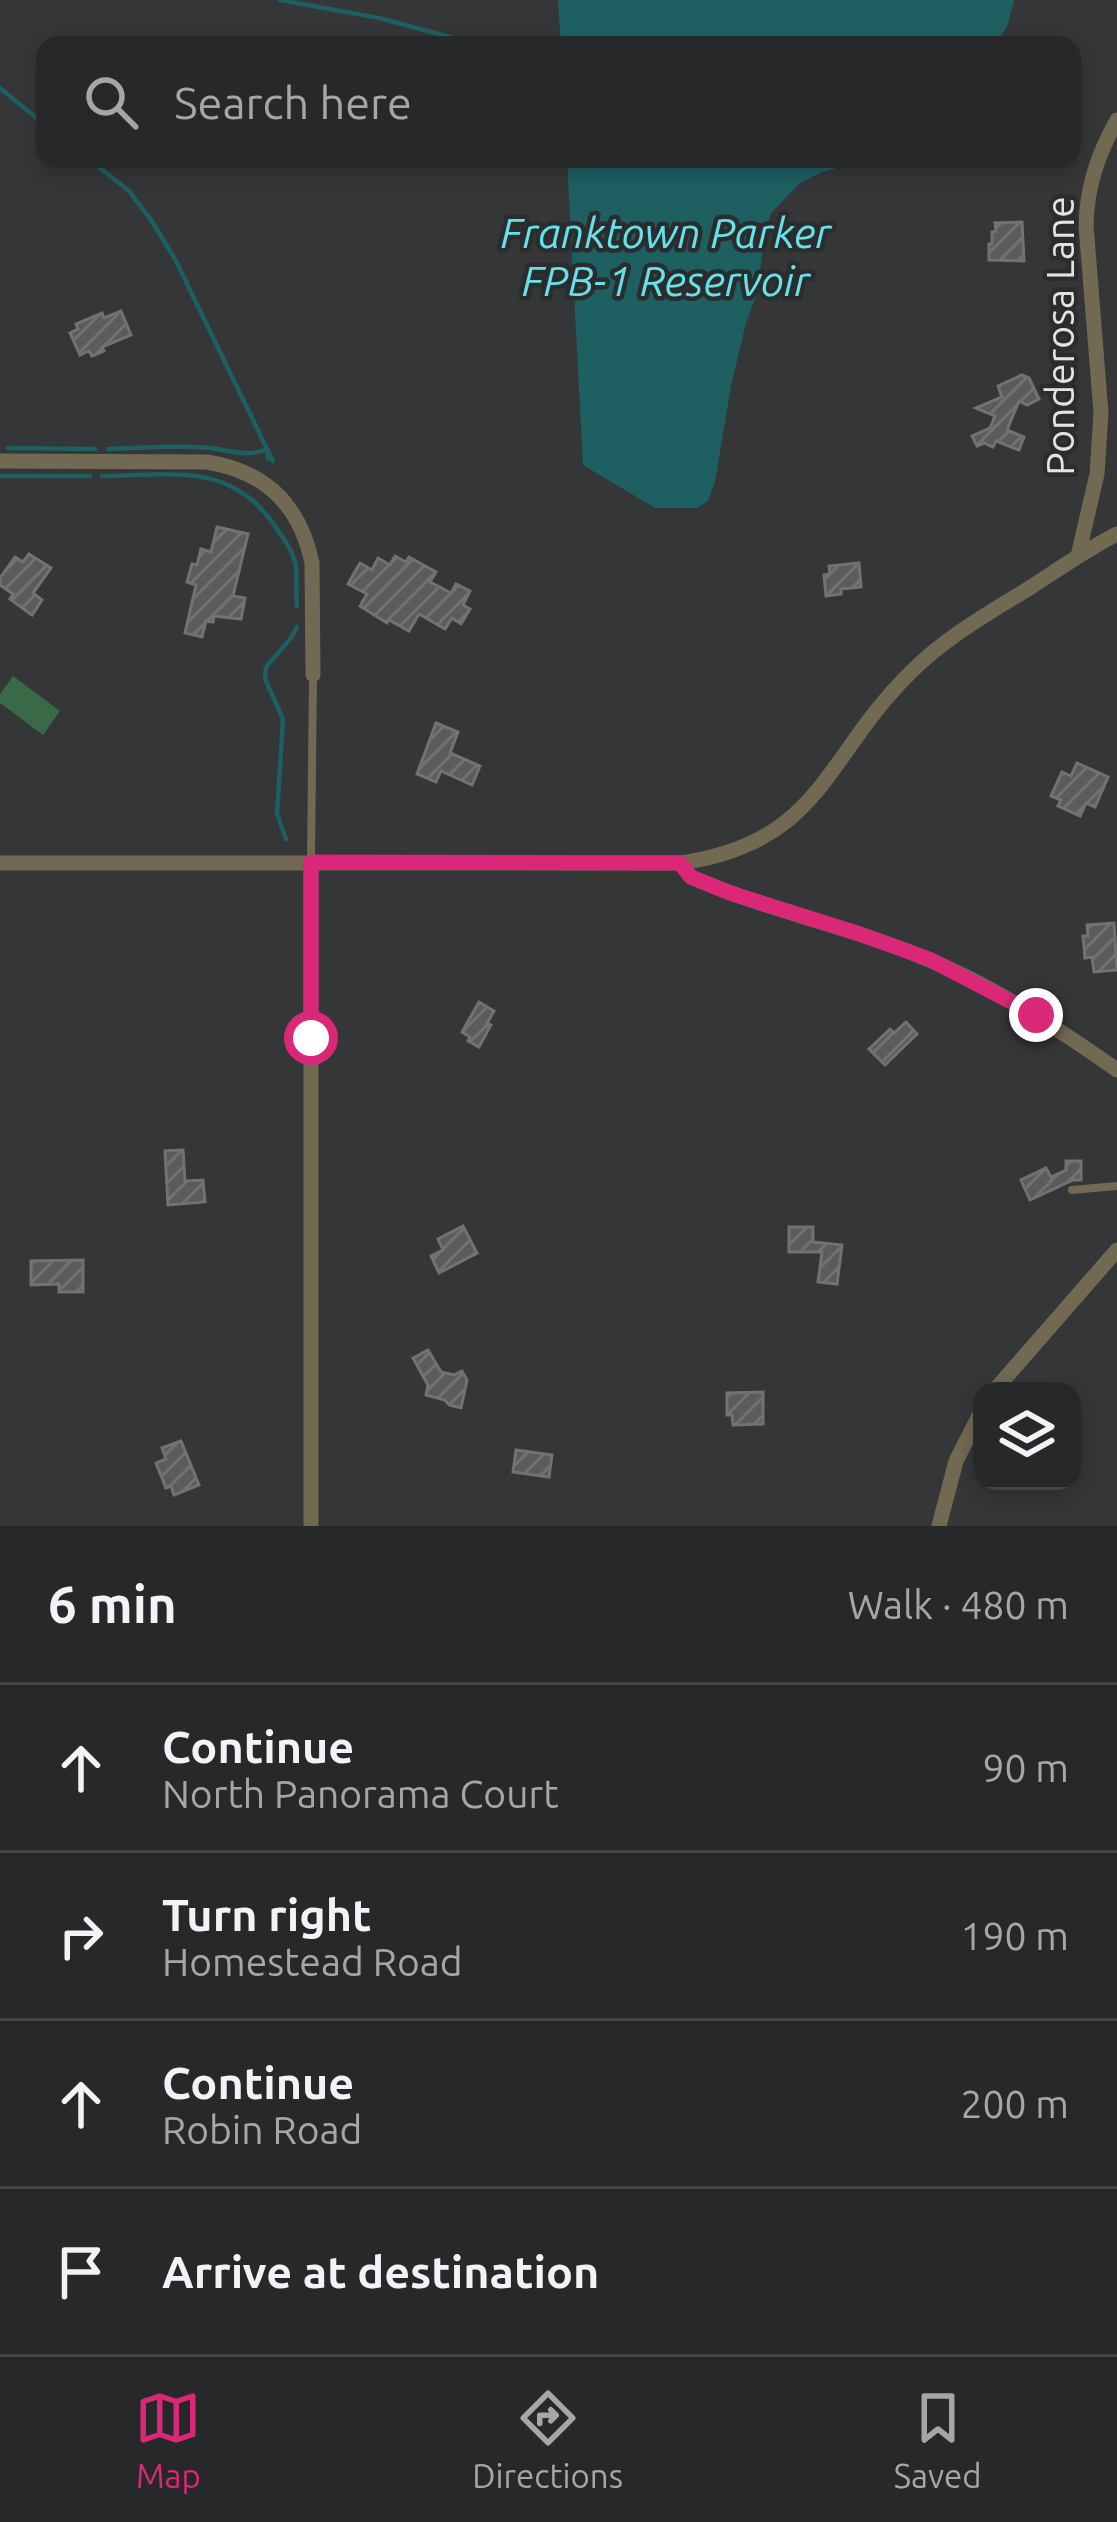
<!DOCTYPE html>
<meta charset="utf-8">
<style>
body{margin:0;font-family:Ubuntu,sans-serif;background:#333436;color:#f1f3f6}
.controls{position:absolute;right:36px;bottom:36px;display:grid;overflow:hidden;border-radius:24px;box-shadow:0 6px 18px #0003}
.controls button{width:108px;height:108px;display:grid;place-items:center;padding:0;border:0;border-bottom:3px solid #434447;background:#27282a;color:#f1f3f6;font:60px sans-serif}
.stop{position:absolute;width:36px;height:36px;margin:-27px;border:9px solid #db2777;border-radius:50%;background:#fff}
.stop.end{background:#db2777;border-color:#fff;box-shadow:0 3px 12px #0008}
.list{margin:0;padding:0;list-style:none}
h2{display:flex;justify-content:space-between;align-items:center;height:156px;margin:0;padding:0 48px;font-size:51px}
h2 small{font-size:39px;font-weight:400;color:#a4a6a8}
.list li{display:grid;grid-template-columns:78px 1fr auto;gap:36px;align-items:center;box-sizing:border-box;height:168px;padding:0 48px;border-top:3px solid #434447}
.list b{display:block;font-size:45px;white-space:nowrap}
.list p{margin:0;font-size:39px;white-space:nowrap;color:#a4a6a8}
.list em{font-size:39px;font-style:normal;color:#a4a6a8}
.icon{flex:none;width:66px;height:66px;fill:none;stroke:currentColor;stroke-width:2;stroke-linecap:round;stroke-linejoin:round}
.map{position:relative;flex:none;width:1117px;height:1526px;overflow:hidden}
.search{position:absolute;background:#27282a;box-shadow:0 6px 18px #0003;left:36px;right:36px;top:36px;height:132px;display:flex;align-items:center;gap:30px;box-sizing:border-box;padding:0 42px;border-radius:24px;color:#a4a6a8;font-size:45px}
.sheet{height:828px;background:#27282a}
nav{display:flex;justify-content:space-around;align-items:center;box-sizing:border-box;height:168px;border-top:3px solid #434447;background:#27282a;font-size:33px;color:#a4a6a8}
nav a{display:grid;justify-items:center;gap:6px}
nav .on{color:#db2777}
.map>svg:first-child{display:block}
</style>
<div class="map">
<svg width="1117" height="1526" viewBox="0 0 1117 1526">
<defs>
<pattern id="building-hatch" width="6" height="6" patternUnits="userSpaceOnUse" patternTransform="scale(3)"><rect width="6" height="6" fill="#5c5a5c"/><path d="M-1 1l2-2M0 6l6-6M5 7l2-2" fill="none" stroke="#737273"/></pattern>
</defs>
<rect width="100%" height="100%" fill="#343638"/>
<!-- green -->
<path fill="#396947" d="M13,676l47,35 -17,24 -43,-32v-9z"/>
<!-- water -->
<g fill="#1e5f62">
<path d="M558,0h456l-6,24 -12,21h-435z"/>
<path d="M567,159h300l-47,14 -20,10 -28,29 -7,18 -7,59 -13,38 -14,59 -16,96 -7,19 -11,7h-42l-72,-43z"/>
</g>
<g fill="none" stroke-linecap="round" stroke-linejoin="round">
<!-- stream -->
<g stroke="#1e5f62" stroke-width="4.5">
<path d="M280,0l99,18 101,27"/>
<path d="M0,88l45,37"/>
<path d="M89,159l40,32 22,29 25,41 91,188 1,10"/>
<path d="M8,448l87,1"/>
<path d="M108,449c33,-1 68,-4 101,-1 22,2 37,10 58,1l6,12"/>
<path d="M0,476h90"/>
<path d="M102,476c69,0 128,-16 173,50 9,13 19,26 21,42 1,12 0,26 1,38"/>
<path d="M286,839l-9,-25 6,-95 -18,-40 1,-12 25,-29 6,-11"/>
</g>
</g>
<!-- building -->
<g fill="url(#building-hatch)" stroke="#737173" stroke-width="3">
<path d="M1022,222l2,39 -35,-1v-16h3v-12l4,-1 -1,-8z"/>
<path d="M121,311l10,24 -29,12 2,4 -12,5 -3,-5 -9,4 -10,-22 8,-4 -2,-5 26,-11 2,5z"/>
<path d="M1022,375l7,3 10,21 -12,6 -8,-4 -12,29 17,7 -5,13 -23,-9 -3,6 -9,-4 -7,3 -5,-10 18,-8 5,-12 -19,-8 26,-11 -4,-11z"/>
<path d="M217,527l31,7 -15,62 12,2 -4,21 -27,-3 -1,6 -7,-1 -4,16 -17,-4 11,-48 -9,-3 5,-18 5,1 4,-16 10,3z"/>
<path d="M29,554l22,14 -18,25 9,7 -10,15 -22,-16 3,-5 -13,-9v-7l15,-21 8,5z"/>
<path d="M395,556l11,6 3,-5 27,15 -6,10 21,11 5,-9 14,7 -7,14 7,4 -9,15 -9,-6 -7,11 -26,-15 -10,17 -20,-11 -2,3 -27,-17 7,-12 -19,-10 12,-21 12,7 6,-12 12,7z"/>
<path d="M859,563l2,24 -20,2v5l-15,2 -2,-21 6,-1 -1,-8z"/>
<path d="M436,723l22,9 -8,21 30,13 -8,19 -31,-14 -5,11 -19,-8z"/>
<path d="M1077,763l31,14 -13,30 -9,-4 -6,13 -22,-10 3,-6 -10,-4 11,-24 9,4z"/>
<path d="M1114,923l3,47 -23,2 -2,-15 -7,1 -2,-22h5l-1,-11z"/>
<path d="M479,1002l15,9 -7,12 4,2 -12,22 -11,-6 2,-4 -8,-5z"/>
<path d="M906,1022l11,12 -32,31 -16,-16 21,-20 4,4z"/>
<path d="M183,1150l2,31 18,-1 2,22 -37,3 -3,-54z"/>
<path d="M1066,1161h15v19h-8l-43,20 -9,-20 25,-12 5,9 15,-7z"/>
<path d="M463,1226l14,27 -38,20 -8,-17 12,-6 -5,-11z"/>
<path d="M789,1227h24v15l29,3 -5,39 -19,-2 4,-30h-33z"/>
<path d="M83,1260v32h-24v-8l-28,1v-24z"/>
<path d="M428,1350l13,22 13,3 8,-4 5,9 -6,28 -12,-3 -4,-5 -19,-5 2,-10 -15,-27z"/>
<path d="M763,1392v32l-30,1 -1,-10h-5v-22z"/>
<path d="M181,1441l18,44 -25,10 -3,-9 -5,2 -10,-25 10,-4 -4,-11z"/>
<path d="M516,1450l36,5 -3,22 -36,-5z"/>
</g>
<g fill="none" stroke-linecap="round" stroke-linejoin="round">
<!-- service -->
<g stroke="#716952" stroke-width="8">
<path d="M311,859l2,-183"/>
<path d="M1072,1190l45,-4"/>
</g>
<!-- minor -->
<g stroke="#716952" stroke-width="15">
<path d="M0,461l207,1c58,9 93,43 105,101l1,112"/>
<path d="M1078,556l19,-82 4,-61 -15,-188c1,-39 12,-71 31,-105"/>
<path d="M311,862v664"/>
<path d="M0,863h680c142,-20 144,-106 231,-191 35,-35 78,-59 120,-85 28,-18 56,-38 86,-53"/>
<path d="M680,863l11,14 27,11c69,27 141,42 209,71 68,28 130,69 190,111"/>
<path d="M994,1391l123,-141"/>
<path d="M939,1526l17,-65 26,-51"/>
</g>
</g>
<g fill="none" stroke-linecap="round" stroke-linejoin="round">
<!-- route -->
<path stroke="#db2777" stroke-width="15" d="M311,1038v-176l369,1 11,14 39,16 130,41 69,25 107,56"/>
</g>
<g text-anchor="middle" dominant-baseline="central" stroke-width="9" stroke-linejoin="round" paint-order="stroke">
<!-- street labels -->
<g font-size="39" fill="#e2e3e4" stroke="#2a2c2e">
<text transform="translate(1059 336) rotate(-90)">Ponderosa Lane</text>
</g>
<!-- water labels -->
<g font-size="42" font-style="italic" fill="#65e1e7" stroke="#2a2c2e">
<text x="666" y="232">Franktown Parker<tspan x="666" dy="48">FPB-1 Reservoir</tspan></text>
</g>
</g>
</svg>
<div class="controls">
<button><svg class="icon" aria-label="layers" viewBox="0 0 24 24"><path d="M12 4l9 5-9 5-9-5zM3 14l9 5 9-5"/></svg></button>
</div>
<div class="stop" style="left:311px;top:1038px"></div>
<div class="stop end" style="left:1036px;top:1015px"></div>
<div class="search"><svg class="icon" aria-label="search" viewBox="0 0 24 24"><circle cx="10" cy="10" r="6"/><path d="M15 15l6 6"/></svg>Search here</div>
</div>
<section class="sheet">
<h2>6 min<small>Walk · 480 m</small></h2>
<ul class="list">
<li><svg class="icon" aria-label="ahead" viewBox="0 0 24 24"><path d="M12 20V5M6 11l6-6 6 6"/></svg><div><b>Continue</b><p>North Panorama Court</p></div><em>90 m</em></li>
<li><svg class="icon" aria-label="right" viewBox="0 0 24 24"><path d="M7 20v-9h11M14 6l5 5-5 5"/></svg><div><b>Turn right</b><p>Homestead Road</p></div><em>190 m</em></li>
<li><svg class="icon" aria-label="ahead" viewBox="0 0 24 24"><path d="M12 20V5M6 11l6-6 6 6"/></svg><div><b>Continue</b><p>Robin Road</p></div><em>200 m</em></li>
<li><svg class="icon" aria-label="arrive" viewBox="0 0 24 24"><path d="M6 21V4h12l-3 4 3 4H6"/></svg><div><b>Arrive at destination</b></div></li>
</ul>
</section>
<nav>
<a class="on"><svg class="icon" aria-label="map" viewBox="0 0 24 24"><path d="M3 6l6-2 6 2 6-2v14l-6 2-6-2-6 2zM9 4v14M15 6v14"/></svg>Map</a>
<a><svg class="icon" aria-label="directions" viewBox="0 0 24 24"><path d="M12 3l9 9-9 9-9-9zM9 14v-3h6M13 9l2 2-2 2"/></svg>Directions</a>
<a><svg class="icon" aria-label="saved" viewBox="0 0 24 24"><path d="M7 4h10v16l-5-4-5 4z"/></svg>Saved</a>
</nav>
